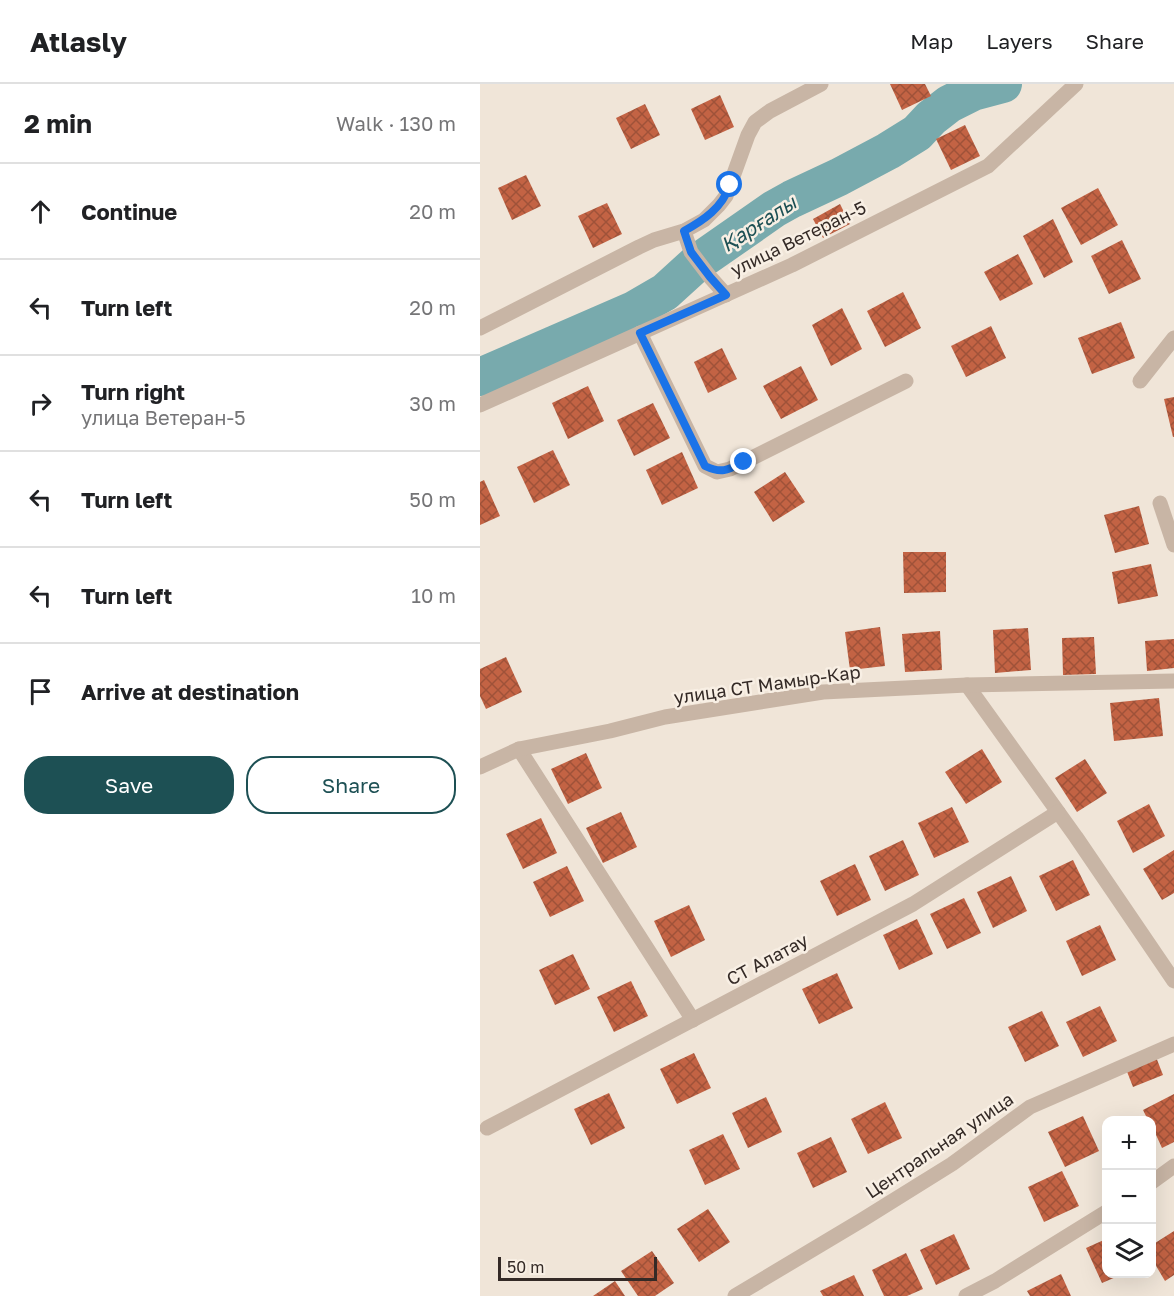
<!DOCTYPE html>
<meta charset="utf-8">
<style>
body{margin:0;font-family:"Golos Text",sans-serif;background:#f2f2f2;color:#202124}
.controls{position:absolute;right:18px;bottom:18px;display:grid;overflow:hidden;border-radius:12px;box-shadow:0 6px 24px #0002}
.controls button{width:54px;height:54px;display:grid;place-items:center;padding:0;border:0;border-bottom:2px solid #e0e0e0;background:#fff;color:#202124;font:30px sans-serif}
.scale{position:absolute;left:18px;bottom:15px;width:159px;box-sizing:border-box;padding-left:6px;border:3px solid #342a26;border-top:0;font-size:16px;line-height:21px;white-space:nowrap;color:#342a26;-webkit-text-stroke:4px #f8efe4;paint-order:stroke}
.stop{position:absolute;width:18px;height:18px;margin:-14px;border:4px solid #1a73e8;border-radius:50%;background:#fff}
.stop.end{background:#1a73e8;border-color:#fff;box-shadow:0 2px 6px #0008}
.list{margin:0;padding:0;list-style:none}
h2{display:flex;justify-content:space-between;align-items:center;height:78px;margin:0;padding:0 24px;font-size:26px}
h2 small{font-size:20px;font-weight:400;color:#757577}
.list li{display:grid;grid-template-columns:39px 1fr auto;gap:18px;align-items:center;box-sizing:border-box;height:96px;padding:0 24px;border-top:2px solid #e0e0e0}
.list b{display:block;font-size:22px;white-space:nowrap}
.list p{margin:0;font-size:20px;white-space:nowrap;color:#757577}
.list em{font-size:20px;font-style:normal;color:#757577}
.actions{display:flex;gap:12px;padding:18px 24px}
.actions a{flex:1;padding:14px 0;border:2px solid #1d5054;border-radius:24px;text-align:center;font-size:21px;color:#1d5054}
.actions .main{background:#1d5054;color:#fff}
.icon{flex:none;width:33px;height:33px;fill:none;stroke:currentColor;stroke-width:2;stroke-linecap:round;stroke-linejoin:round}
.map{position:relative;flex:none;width:694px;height:1212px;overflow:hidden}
header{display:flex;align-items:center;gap:36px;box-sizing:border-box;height:84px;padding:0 30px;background:#fff;border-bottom:2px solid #e0e0e0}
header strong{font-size:28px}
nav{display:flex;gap:33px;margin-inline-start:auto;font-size:21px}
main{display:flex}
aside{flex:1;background:#fff}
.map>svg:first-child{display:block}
</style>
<header>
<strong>Atlasly</strong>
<nav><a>Map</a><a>Layers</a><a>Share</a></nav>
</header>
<main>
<aside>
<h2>2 min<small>Walk · 130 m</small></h2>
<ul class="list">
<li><svg class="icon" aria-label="ahead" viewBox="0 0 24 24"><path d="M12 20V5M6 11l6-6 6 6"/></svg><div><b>Continue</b></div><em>20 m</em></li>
<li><svg class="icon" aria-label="left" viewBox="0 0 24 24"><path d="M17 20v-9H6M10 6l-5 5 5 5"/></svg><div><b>Turn left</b></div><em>20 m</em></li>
<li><svg class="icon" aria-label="right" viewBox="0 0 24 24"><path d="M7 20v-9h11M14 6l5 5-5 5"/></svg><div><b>Turn right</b><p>улица Ветеран-5</p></div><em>30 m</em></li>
<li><svg class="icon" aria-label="left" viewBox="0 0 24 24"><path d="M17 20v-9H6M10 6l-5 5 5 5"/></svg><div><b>Turn left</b></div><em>50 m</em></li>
<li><svg class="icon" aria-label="left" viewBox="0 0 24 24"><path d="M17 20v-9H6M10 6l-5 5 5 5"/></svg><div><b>Turn left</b></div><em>10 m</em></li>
<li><svg class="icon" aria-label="arrive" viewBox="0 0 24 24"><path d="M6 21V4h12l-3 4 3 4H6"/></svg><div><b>Arrive at destination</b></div></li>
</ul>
<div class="actions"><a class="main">Save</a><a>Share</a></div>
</aside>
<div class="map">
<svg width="694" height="1212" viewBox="0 0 694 1212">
<defs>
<pattern id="building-cross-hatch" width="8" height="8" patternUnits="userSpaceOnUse" patternTransform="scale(1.5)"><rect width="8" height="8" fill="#c36344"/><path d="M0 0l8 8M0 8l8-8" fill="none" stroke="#9f5239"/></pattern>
</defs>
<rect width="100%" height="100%" fill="#f0e5d8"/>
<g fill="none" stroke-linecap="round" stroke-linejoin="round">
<!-- river -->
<path stroke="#78aaad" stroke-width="38" d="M0,293l154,-67 31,-18 33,-30 76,-53 18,-10 47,-22 49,-26 29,-18 14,-15 18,-14 24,-12 30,-8"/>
</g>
<!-- building -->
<g fill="url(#building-cross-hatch)">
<path d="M410,0h35l6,12 -29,14z"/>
<path d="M240,11l14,32 -29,13 -14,-31z"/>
<path d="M165,20l15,31 -29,14 -15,-31z"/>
<path d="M485,41l15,31 -29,14 -15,-31z"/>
<path d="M46,91l15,31 -29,14 -14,-32z"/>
<path d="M618,104l20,37 -37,20 -20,-37z"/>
<path d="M127,119l15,31 -29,14 -15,-32z"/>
<path d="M360,120l10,20 -27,14 -10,-19z"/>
<path d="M573,135l20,43 -29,16 -21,-42z"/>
<path d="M642,156l19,39 -32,15 -18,-38z"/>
<path d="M538,170l15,30 -33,17 -16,-29z"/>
<path d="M423,208l18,36 -36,19 -18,-36z"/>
<path d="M362,224l20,41 -31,17 -19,-41z"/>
<path d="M641,238l14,36 -43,16 -14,-36z"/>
<path d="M511,242l15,32 -40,19 -15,-31z"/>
<path d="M242,264l15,31 -29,14 -14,-31z"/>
<path d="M321,282l17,34 -37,19 -18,-33z"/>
<path d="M108,302l16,35 -36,18 -16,-36z"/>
<path d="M694,313v40h-1l-9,-38z"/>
<path d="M173,319l17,35 -36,18 -17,-36z"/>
<path d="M73,366l17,35 -36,18 -17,-36z"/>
<path d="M202,368l16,36 -36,17 -16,-35z"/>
<path d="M305,388l20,30 -32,20 -19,-30z"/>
<path d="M4,396l16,36 -20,9v-43z"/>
<path d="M659,422l10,38 -34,9 -11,-38z"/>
<path d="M423,468h43v40l-42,1z"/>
<path d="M671,480l7,32 -40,8 -6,-32z"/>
<path d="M400,543l5,39 -35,4 -5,-38z"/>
<path d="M548,544l3,42 -36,3 -2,-43z"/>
<path d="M460,547l2,39 -37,2 -3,-38z"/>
<path d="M614,553l2,37 -33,1 -1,-37z"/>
<path d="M694,555v29l-27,3 -2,-30z"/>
<path d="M26,573l16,35 -36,17 -6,-13v-27z"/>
<path d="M679,614l4,38 -49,5 -4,-38z"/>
<path d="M502,665l20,33 -36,22 -21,-32z"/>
<path d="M106,669l16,35 -34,16 -17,-35z"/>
<path d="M605,675l22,34 -30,19 -22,-34z"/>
<path d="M669,720l16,32 -32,17 -16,-32z"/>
<path d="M472,723l17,35 -35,16 -16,-35z"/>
<path d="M141,728l16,35 -34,16 -17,-35z"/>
<path d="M61,734l16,35 -34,16 -17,-35z"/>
<path d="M423,756l16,35 -34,16 -16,-35z"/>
<path d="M694,766v43l-12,7 -19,-31z"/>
<path d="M593,776l17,35 -34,16 -17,-35z"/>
<path d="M375,780l16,36 -34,16 -17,-35z"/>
<path d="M87,782l17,35 -34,16 -17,-35z"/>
<path d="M531,792l16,35 -34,17 -16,-36z"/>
<path d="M484,814l17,35 -34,16 -17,-35z"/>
<path d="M209,821l16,35 -34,17 -17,-36z"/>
<path d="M437,835l16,35 -34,16 -16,-35z"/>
<path d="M620,841l16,35 -34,16 -16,-35z"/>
<path d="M93,870l17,35 -35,16 -16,-35z"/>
<path d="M357,889l16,35 -34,16 -17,-35z"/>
<path d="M151,897l17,35 -34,16 -17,-35z"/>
<path d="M620,922l17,35 -34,16 -17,-35z"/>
<path d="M562,927l17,35 -34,16 -17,-35z"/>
<path d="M214,969l17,35 -34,16 -17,-35z"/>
<path d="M676,973l7,18 -30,12 -7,-18z"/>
<path d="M129,1009l16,35 -34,17 -17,-36z"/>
<path d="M694,1010v48l-12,6 -10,-22v-6h-4l-5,-10z"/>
<path d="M286,1013l16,35 -34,16 -16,-35z"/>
<path d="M405,1018l17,36 -34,16 -17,-35z"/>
<path d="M603,1032l16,35 -34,16 -17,-35z"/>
<path d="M243,1050l17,35 -35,16 -16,-35z"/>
<path d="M351,1053l16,35 -34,16 -16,-35z"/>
<path d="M582,1087l17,35 -35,16 -16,-35z"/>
<path d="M228,1125l22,33 -31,20 -22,-33z"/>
<path d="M694,1147v44l-9,6 -13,-22v-14z"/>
<path d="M474,1150l16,35 -34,16 -16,-35z"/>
<path d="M626,1155v35h17l-21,9 -16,-35z"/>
<path d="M172,1167l22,32 -19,13h-17l-17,-25z"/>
<path d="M426,1169l17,36 -16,7h-23l-12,-26z"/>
<path d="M581,1190l10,22h-41l-3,-5z"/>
<path d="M374,1191l10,21h-41l-3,-5z"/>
<path d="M135,1197l10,15h-32z"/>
</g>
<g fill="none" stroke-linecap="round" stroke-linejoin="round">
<!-- minor -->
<g stroke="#c8b5a5" stroke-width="15">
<path d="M204,147l7,21 19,25 16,18"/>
<path d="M0,244l159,-81 15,-7 30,-9 20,-11 15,-15 7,-9 22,-61 7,-13 15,-11 51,-27"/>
<path d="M160,249l65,133 12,6 13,-3 176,-88"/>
<path d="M660,297l34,-43"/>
<path d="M0,321l312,-140 196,-99 88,-82"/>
<path d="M680,419l14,42"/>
<path d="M487,601l109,152 98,144"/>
<path d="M39,665l174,271"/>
<path d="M0,683l39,-18 91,-18 55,-14 158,-25 144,-7 207,-4"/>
<path d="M7,1044l426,-224 145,-92"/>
<path d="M672,1098l22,-16"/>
<path d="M255,1212l127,-76 90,-56 78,-57 144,-63"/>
<path d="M486,1212l29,-15 111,-69"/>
</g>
</g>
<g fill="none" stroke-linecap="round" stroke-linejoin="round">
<!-- route -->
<path stroke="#1a73e8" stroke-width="8" d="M250,101c-8,23 -26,35 -46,46l7,21 19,25 16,18 -86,38 65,133c17,8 23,4 39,-4"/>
</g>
<g text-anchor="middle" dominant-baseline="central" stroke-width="5" stroke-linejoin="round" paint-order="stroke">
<!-- street labels -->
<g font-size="18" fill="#342a26" stroke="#f8efe4">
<text transform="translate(318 154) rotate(-26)">улица Ветеран-5</text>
<text transform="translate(287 600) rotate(-8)">улица СТ Мамыр-Кар</text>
<text transform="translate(287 875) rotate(-28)">СТ Алатау</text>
<text transform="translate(459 1061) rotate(-34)">Центральная улица</text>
</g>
<!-- water labels -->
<g font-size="20" font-style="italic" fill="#1d5054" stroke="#f8efe4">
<text transform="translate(278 139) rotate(-33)">Қарғалы</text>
</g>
</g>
</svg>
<div class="controls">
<button>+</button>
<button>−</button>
<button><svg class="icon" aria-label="layers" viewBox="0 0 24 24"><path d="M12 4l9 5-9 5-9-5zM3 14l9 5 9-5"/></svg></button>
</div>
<div class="scale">50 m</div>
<div class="stop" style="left:250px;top:101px"></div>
<div class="stop end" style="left:264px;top:378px"></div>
</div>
</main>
